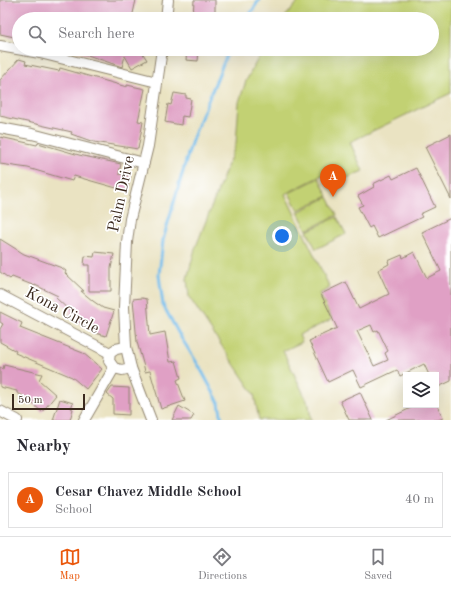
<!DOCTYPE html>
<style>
body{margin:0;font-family:"Old Standard TT",serif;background:#f7f7f7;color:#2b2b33}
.controls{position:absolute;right:12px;bottom:12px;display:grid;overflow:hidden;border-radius:0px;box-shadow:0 4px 16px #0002}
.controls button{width:36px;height:36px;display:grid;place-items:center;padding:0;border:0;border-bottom:1px solid #e1e1e2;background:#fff;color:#2b2b33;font:20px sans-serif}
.scale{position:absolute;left:12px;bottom:10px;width:73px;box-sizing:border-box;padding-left:4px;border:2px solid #3b2a1e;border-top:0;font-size:11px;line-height:14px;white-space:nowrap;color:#3b2a1e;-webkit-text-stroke:3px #fff;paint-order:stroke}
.you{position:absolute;left:282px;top:236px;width:14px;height:14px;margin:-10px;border:3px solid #fff;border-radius:50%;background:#1a73e8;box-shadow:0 0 0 6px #1a73e833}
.badge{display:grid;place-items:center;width:26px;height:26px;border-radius:50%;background:#ea580c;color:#fff;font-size:13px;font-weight:700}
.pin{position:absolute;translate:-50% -33px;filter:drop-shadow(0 1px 2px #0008)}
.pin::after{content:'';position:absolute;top:21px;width:14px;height:12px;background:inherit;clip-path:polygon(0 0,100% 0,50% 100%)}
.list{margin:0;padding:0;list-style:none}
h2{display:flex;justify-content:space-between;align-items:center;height:52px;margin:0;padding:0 16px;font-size:17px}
h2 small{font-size:13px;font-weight:400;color:#7c7c81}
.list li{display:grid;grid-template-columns:26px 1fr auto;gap:12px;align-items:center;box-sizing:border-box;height:56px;margin:0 8px 8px;padding:0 8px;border:1px solid #e1e1e2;border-radius:0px}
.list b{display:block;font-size:15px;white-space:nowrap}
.list p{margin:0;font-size:13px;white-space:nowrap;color:#7c7c81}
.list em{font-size:13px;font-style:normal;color:#7c7c81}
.icon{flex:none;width:22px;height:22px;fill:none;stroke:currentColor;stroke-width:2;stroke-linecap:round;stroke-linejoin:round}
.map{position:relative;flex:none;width:451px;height:420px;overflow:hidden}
.search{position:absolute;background:#fff;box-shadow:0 4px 16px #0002;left:12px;right:12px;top:12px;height:44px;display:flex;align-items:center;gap:10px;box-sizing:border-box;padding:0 14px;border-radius:22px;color:#7c7c81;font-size:15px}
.sheet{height:116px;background:#fff}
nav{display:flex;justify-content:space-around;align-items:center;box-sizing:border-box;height:56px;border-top:1px solid #e1e1e2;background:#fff;font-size:11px;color:#7c7c81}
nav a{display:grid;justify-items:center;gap:2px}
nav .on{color:#ea580c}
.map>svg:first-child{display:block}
</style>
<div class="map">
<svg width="451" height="420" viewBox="0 0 451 420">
<rect width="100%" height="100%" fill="#fff"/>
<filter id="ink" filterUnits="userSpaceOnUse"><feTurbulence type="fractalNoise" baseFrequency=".025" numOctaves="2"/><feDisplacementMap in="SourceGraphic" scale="8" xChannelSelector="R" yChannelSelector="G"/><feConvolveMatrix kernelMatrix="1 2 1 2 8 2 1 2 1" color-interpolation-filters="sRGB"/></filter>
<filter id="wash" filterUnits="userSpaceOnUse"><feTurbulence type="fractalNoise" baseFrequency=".012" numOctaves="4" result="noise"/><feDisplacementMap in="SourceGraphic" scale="16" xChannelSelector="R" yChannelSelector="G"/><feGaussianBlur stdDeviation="0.9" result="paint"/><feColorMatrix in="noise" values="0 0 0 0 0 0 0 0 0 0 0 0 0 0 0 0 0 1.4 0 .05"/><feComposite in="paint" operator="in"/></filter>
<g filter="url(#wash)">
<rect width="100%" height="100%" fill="#eae3c2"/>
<!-- green -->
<g fill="#c2d173" stroke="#7e7e48">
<path d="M300,0h151v93l-101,49 13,29 -21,9 -6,-12 -51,26 45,94 -11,6 13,25 -33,16 3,7 -19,9 26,54 2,15h-52l-5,-26 -65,-97 -2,-18 8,-30 41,-105 3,-42 7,-21 17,-32h169v-30h-149z"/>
<path d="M319,178l9,18 -30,14 -9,-17z"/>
<path d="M328,197l9,18 -30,15 -9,-18z"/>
<path d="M337,217l9,17 -30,15 -9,-18z"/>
</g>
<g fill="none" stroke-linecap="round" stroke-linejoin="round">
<!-- stream -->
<g stroke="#73bdec" stroke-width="3">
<path d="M247,19l12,-19"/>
<path d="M222,420l-3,-17 -20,-37 -19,-30 -17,-31 -4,-30 4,-35 29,-100 37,-91"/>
</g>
</g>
<g id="blocks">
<!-- building -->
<g fill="#e0a0c5" fill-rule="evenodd">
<path d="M0,0h136l-4,18 -3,-1v2h-110v19l-19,-4z"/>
<path d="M194,0h21v19l-22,-1z"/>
<path d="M76,49h64l7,11 -15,8 -7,-12 -3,11 -46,-16z"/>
<path d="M187,49l12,1 -1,11 -12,-1z"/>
<path d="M19,59l7,2 -1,3 34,7 1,-3 67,19v-2l18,4 -7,32 5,1 -5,27 -44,-7 -23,-8 1,-2 -72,-16v-36z"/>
<path d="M174,93l12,2v3l5,1 -3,18 -6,-1 -1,9 -16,-3 3,-18 3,1z"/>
<path d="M451,134v65l-26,-52z"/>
<path d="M0,137l37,8 1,-2 41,12 42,9 -2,10 12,2 -4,15 -53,-15 -2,5 -44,-13 -28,-4z"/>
<path d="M416,168l19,39 -15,7 2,3 -44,21 -6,-12 -3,2 -11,-21 5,-2 -5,-9 16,-9 -1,-3 18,-9 2,4z"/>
<path d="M451,218v163l-15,7v-13h-7l-5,-11 -24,12 -3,-6 -36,17 -8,-17 -25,12 -19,-41 28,-13 -16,-34 25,-12 13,27 30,-15 -11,-24 11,-6 -1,-3 14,-6 1,3 11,-6 13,26 14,-7 -19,-39zM371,325l3,7 4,-2 10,21 -3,2 3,7 -14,6 -17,-35z"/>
<path d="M0,239l24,15 38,14 4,3 -1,2 19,18h-3l12,10 10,7 11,3 -8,25 -14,-4 -23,-17 2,-3 -15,-14 2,-2 -23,-11v1l-23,-9 -2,2 -10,-7z"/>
<path d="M95,252l19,2 -3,14v23h-22v-26h-5l1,-9 9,1z"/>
<path d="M142,298l5,1 3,36 15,-3 5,30 6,-1 5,17 -4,2 8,21 -24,8 -11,-38 -5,1 -1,-5 -7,-25 -4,-43z"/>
<path d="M0,312l22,11 -2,5 63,25 19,16 -16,20 -14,-12 -57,-24 1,-2 -16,-9v-13l3,-5 -3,-2z"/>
<path d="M4,365l38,9 -3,6 17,15 -14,17 -10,-9 2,-2 -17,-8v-2l-17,-4v-20l3,2z"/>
<path d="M112,387l17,1v27l-16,-1v-15l-6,-5z"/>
<path d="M360,392l13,28h-24l-9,-19z"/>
<path d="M60,399l13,4 -2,5 2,1 -3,11h-17z"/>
<path d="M417,405h20l6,13 -5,2h-52z"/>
<path d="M179,406l15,9 -3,5h-19z"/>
</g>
</g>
</g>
<g filter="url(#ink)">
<use href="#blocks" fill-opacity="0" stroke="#928670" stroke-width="1"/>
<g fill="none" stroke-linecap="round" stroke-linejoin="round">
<!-- minor casing -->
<g stroke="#928670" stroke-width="12">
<g id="minor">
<path d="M166,19l2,-19"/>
<path d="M0,46l40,7 117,29"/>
<path d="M0,128l32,6 112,29"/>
<path d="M0,295l110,58"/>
<path d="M126,347l-10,2 -6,4 -1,8 5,7 8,2 9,-2"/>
<path d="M0,411l17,9"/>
<path d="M84,420l30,-52"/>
<path d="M151,420l-20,-52 -5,-21 -2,-40 3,-65 3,-23 18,-73 14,-97"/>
</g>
</g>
<!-- minor -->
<use href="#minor" stroke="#fff" stroke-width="10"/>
</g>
</g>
<g text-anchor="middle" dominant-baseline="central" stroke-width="3.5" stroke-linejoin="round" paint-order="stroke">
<!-- street labels -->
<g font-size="16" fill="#3b2a1e" stroke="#fff">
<text transform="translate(122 194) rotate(-78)">Palm Drive</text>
<text transform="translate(62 311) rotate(28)">Kona Circle</text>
</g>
</g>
</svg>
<div class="controls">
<button><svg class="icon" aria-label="layers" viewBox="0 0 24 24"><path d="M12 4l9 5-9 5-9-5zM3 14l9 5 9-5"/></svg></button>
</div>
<div class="scale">50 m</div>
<div class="you"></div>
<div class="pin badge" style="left:333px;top:197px">A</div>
<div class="search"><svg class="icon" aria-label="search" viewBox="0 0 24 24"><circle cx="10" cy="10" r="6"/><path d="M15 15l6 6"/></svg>Search here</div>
</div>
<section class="sheet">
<h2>Nearby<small></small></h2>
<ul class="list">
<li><span class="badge">A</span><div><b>Cesar Chavez Middle School</b><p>School</p></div><em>40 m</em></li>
</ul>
</section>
<nav>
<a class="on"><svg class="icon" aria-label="map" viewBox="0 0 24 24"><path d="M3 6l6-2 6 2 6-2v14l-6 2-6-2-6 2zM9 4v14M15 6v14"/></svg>Map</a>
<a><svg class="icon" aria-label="directions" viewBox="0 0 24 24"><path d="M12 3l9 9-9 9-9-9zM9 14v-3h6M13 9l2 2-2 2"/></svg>Directions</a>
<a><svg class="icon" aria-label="saved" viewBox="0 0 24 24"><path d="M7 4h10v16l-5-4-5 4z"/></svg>Saved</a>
</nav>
